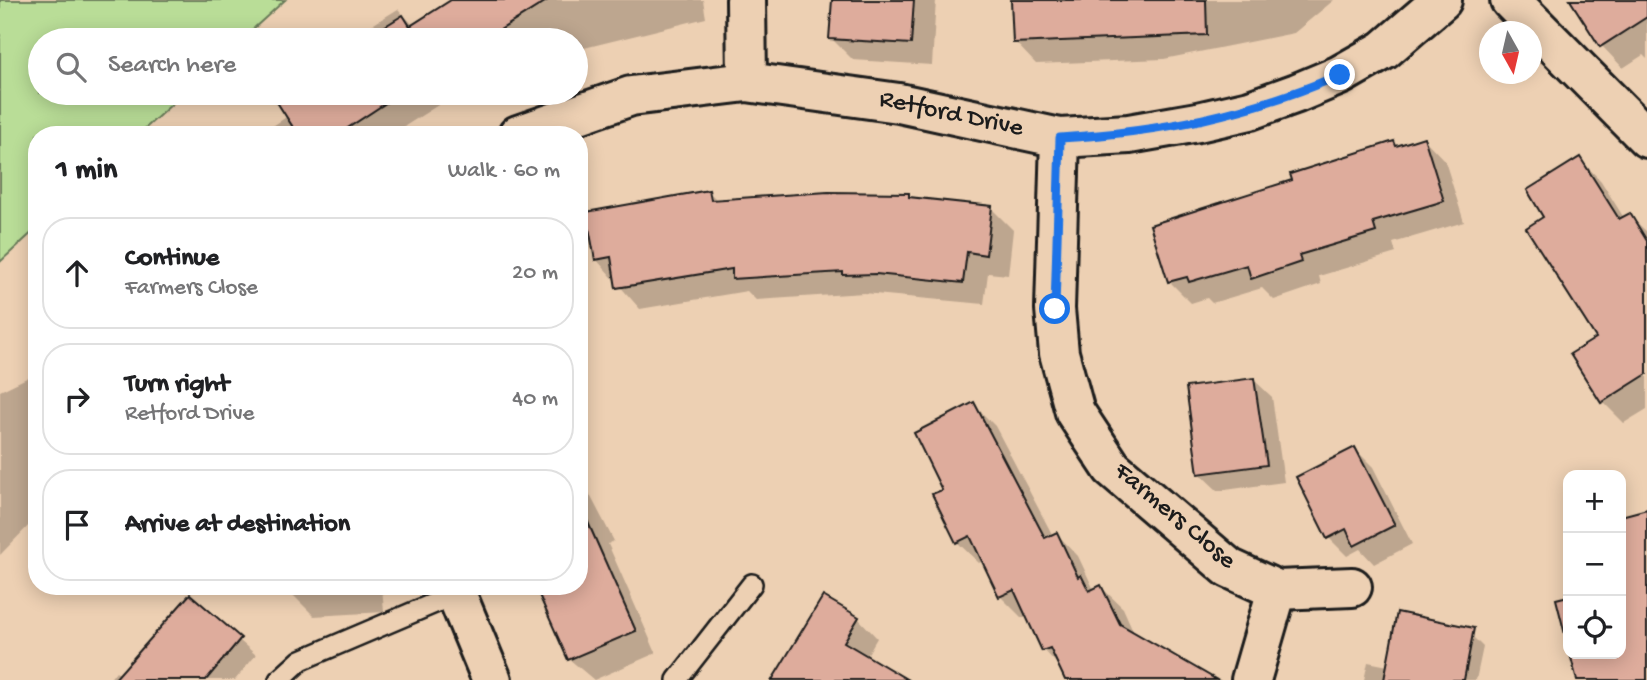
<!DOCTYPE html>
<meta charset="utf-8">
<style>
body{margin:0;font-family:"Gochi Hand",sans-serif;background:#f2f2f2;color:#202124}
.controls{position:absolute;right:21px;bottom:21px;display:grid;overflow:hidden;border-radius:14px;box-shadow:0 4px 18px #0003}
.controls button{width:63px;height:63px;display:grid;place-items:center;padding:0;border:0;border-bottom:2px solid #e0e0e0;background:#fff;color:#202124;font:35px sans-serif}
.compass{position:absolute;left:1479px;top:21px;width:63px;height:63px;border-radius:50%;background:#fff;box-shadow:0 4px 18px #0003;rotate:172deg}
.stop{position:absolute;width:21px;height:21px;margin:-16px;border:5px solid #1a73e8;border-radius:50%;background:#fff}
.stop.end{background:#1a73e8;border-color:#fff;box-shadow:0 2px 7px #0008}
.list{margin:0;padding:0;list-style:none}
h2{display:flex;justify-content:space-between;align-items:center;height:91px;margin:0;padding:0 28px;font-size:30px}
h2 small{font-size:23px;font-weight:400;color:#757577}
.list li{display:grid;grid-template-columns:46px 1fr auto;gap:21px;align-items:center;box-sizing:border-box;height:112px;margin:0 14px 14px;padding:0 14px;border:2px solid #e0e0e0;border-radius:28px}
.list b{display:block;font-size:26px;white-space:nowrap}
.list p{margin:0;font-size:23px;white-space:nowrap;color:#757577}
.list em{font-size:23px;font-style:normal;color:#757577}
.icon{flex:none;width:38px;height:38px;fill:none;stroke:currentColor;stroke-width:2;stroke-linecap:round;stroke-linejoin:round}
.map{position:relative;flex:none;width:1647px;height:680px;overflow:hidden}
.search{position:absolute;background:#fff;box-shadow:0 4px 18px #0003;left:28px;top:28px;width:560px;height:77px;display:flex;align-items:center;gap:18px;box-sizing:border-box;padding:0 24px;border-radius:38px;color:#757577;font-size:26px}
.panel{position:absolute;background:#fff;box-shadow:0 4px 18px #0003;left:28px;top:126px;width:560px;height:469px;border-radius:28px}
.map>svg:first-child{display:block}
</style>
<div class="map">
<svg width="1647" height="680" viewBox="0 0 1647 680">
<rect width="100%" height="100%" fill="#edd0b3"/>
<filter id="ink" filterUnits="userSpaceOnUse"><feTurbulence type="fractalNoise" baseFrequency=".0143" numOctaves="2"/><feDisplacementMap in="SourceGraphic" scale="14" xChannelSelector="R" yChannelSelector="G"/><feConvolveMatrix kernelMatrix="1 2 1 2 8 2 1 2 1" color-interpolation-filters="sRGB"/></filter>
<g filter="url(#ink)">
<!-- green -->
<path fill="#b9dd97" stroke="#6a7c5a" stroke-width="2" d="M0,0h285l-44,40h-201v53h144l-46,42h-101v93l-37,34z"/>
<!-- shadow -->
<g fill="#0003">
<path d="M455,0h248l3,18 -130,32v-10h-228l50,-31 16,17z"/>
<path d="M834,0h102l-4,65 -79,-5 -22,-22z"/>
<path d="M1013,0h321l-40,33 -130,26 -128,5 -21,-22z"/>
<path d="M1576,0h71v59l-4,-4 -20,13 -21,-22 -29,-44z"/>
<path d="M283,93h174l-66,42h-132l29,-19 -12,-19z"/>
<path d="M1424,139l21,22 19,61 -71,21 3,10 -77,23 2,8 -47,16 -12,-12 -50,15 -5,-5 -16,5 -22,-22 125,-100 100,-38 4,4z"/>
<path d="M1580,159l21,22 23,37 5,-3 18,17v177l-23,14 -21,-21 -4,-63 -53,-122z"/>
<path d="M709,192l9,9 191,-6 4,4 78,9 22,22 -5,45 -20,-2 -4,31 -120,-11 -108,7 -9,-9 -107,18 -44,-50z"/>
<path d="M37,373v144l-37,38v-164z"/>
<path d="M1254,380l18,17 12,85 -66,9 -18,-17z"/>
<path d="M973,404l22,22 58,110 4,-2 21,22 16,34 7,-3 22,21 12,27 78,45h-141l-28,-30 -16,-35 -6,3 -22,-22 -17,-35 -4,2 -22,-21 -13,-52z"/>
<path d="M1355,449l18,18 39,77 -38,20 -14,-15 -13,7 -18,-18z"/>
<path d="M579,474l35,67 -6,3 48,109 -62,27 -25,-21 -31,-71 41,-2z"/>
<path d="M1647,511v169h-45l-8,-26h27v-136z"/>
<path d="M292,586h90l2,26 -70,4 -22,-22z"/>
<path d="M190,597l66,58 -21,25h-126l7,-9 5,4z"/>
<path d="M858,618l19,20 -11,19 27,23h-118z"/>
<path d="M1464,628l19,19 -7,33h-112l4,-18 20,4z"/>
</g>
<!-- building -->
<g fill="#deac9c" stroke="#1c1c1c" stroke-width="2">
<path d="M451,0h97l-64,40h-121l40,-25 7,11z"/>
<path d="M832,0h82l-3,44 -82,-5z"/>
<path d="M1011,0h195l1,35 -194,8z"/>
<path d="M1570,0h77v17l-47,30z"/>
<path d="M279,93h122l-64,42h-39l-25,-39z"/>
<path d="M1424,137l20,64 -71,21 3,10 -77,23 2,7 -50,17 -4,-14 -58,17 -2,-5 -19,5 -18,-57 142,-45 -2,-6 104,-33 2,5z"/>
<path d="M1580,157l39,62 11,-6 17,28v133l-46,29 -31,-49 26,-16 -70,-110 17,-11 -16,-27z"/>
<path d="M709,190l2,10 117,-8 81,1v4l83,9 -6,49 -19,-3 -4,31 -87,-9 -33,1v-3l-111,7v-10l-116,19 -5,-31 -16,3 -9,-48z"/>
<path d="M1254,378l13,87 -69,9 -12,-87z"/>
<path d="M974,402l71,136 12,-6 21,45 3,-2 8,16 12,-6 19,39 97,56h-152l-15,-32 -8,3 -28,-61 -15,7 -29,-61 -14,7 -24,-49 10,-4 -28,-57z"/>
<path d="M1355,447l40,78 -41,21 -8,-17 -19,10 -31,-62z"/>
<path d="M579,502l57,129 -68,29 -33,-74h44z"/>
<path d="M1647,509v171h-70l-7,-26h51v-138z"/>
<path d="M190,594l51,44 -35,42h-92z"/>
<path d="M823,596l36,21 -15,25 64,38h-136z"/>
<path d="M1568,596v50l-12,-47z"/>
<path d="M1397,612l77,16 -10,52h-80z"/>
</g>
<g fill="none" stroke-linecap="round" stroke-linejoin="round">
<!-- lane casing -->
<g stroke="#1c1c1c" stroke-width="24">
<g id="lane">
<path d="M279,680l22,-20 155,-66"/>
<path d="M677,680l75,-96"/>
</g>
</g>
<!-- street casing -->
<g stroke="#1c1c1c" stroke-width="44">
<g id="street">
<path d="M746,0l1,82"/>
<path d="M1510,0l137,138"/>
<path d="M518,135l113,-39 116,-14 152,21 161,35 69,-4 69,-12 52,-12 47,-17 43,-18 44,-25 58,-50"/>
<path d="M1060,138l-5,171 4,44 16,59 37,56 117,100 48,22 75,-3"/>
<path d="M453,586l39,94"/>
<path d="M1251,680l26,-90"/>
</g>
</g>
<!-- lane -->
<use href="#lane" stroke="#edd0b3" stroke-width="19"/>
<!-- street -->
<use href="#street" stroke="#edd0b3" stroke-width="38"/>
</g>
</g>
<g fill="none" stroke-linecap="round" stroke-linejoin="round" filter="url(#ink)">
<!-- route -->
<path stroke="#1a73e8" stroke-width="9" d="M1055,309l5,-171c101,-6 186,-23 280,-63"/>
</g>
<g text-anchor="middle" dominant-baseline="central" stroke-width="5" stroke-linejoin="round" paint-order="stroke">
<!-- street labels -->
<g font-size="26" fill="#1c1c1c" stroke="#edd0b3">
<text transform="translate(951 115) rotate(12)">Retford Drive</text>
<text transform="translate(1174 517) rotate(40)">Farmers Close</text>
</g>
</g>
</svg>
<div class="controls">
<button>+</button>
<button>−</button>
<button><svg class="icon" aria-label="locate" viewBox="0 0 24 24"><circle cx="12" cy="12" r="6"/><path d="M12 2v4M12 18v4M2 12h4M18 12h4"/></svg></button>
</div>
<svg class="compass" viewBox="-18 -18 36 36"><path d="M0-13l5 13h-10z" fill="#e53935"/><path d="M0 13l5-13h-10z" fill="#757577"/></svg>
<div class="stop" style="left:1055px;top:309px"></div>
<div class="stop end" style="left:1340px;top:75px"></div>
<div class="search"><svg class="icon" aria-label="search" viewBox="0 0 24 24"><circle cx="10" cy="10" r="6"/><path d="M15 15l6 6"/></svg>Search here</div>
<section class="panel">
<h2>1 min<small>Walk · 60 m</small></h2>
<ul class="list">
<li><svg class="icon" aria-label="ahead" viewBox="0 0 24 24"><path d="M12 20V5M6 11l6-6 6 6"/></svg><div><b>Continue</b><p>Farmers Close</p></div><em>20 m</em></li>
<li><svg class="icon" aria-label="right" viewBox="0 0 24 24"><path d="M7 20v-9h11M14 6l5 5-5 5"/></svg><div><b>Turn right</b><p>Retford Drive</p></div><em>40 m</em></li>
<li><svg class="icon" aria-label="arrive" viewBox="0 0 24 24"><path d="M6 21V4h12l-3 4 3 4H6"/></svg><div><b>Arrive at destination</b></div></li>
</ul>
</section>
</div>
